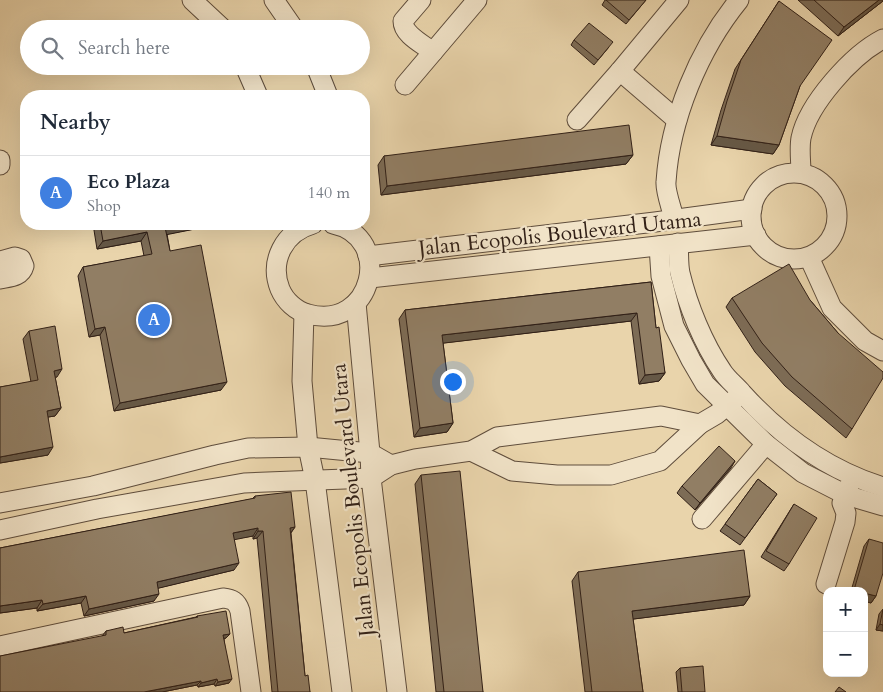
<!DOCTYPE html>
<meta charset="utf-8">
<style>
body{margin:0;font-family:Cardo,serif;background:#f6f6f7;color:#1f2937}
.controls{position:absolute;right:15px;bottom:15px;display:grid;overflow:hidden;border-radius:10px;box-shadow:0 5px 20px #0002}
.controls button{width:45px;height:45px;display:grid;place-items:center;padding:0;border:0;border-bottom:1px solid #e0e1e3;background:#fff;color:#1f2937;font:25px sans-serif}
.you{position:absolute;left:452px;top:381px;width:18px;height:18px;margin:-12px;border:4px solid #fff;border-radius:50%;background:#1a73e8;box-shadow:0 0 0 8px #1a73e833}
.badge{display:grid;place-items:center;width:32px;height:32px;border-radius:50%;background:#8f2418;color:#fff;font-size:16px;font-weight:700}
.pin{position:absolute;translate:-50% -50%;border:2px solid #fff;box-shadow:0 1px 5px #0006}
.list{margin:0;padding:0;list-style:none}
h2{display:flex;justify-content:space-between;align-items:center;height:65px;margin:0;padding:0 20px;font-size:21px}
h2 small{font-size:16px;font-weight:400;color:#747a83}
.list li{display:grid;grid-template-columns:32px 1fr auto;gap:15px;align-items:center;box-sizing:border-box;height:75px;padding:0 20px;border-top:1px solid #e0e1e3}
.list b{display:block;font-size:19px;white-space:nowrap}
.list p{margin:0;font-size:16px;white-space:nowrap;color:#747a83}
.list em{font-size:16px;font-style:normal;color:#747a83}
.icon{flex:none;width:28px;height:28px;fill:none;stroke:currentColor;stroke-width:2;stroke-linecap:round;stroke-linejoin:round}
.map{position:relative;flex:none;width:883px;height:692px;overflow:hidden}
.search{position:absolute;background:#fff;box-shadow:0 5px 20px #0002;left:20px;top:20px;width:350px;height:55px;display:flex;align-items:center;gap:12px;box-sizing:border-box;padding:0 18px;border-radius:28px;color:#747a83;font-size:19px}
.panel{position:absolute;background:#fff;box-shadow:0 5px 20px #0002;left:20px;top:90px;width:350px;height:140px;border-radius:20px}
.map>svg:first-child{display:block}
</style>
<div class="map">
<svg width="883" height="692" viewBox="0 0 883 692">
<rect width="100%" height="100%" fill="#e9d4ab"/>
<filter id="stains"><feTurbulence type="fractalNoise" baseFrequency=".004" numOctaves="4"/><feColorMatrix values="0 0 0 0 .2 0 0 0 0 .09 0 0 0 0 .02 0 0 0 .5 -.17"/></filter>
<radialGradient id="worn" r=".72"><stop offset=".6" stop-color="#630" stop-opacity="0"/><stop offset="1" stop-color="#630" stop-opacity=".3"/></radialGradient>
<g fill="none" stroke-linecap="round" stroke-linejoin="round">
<!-- minor casing -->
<g stroke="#5f4d3c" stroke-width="21">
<g id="minor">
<path d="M192,0l31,29"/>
<path d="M274,0l20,29"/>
<path d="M421,0l-18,21c0,14 20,23 30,31"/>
<path d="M245,66l13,30"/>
<path d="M316,66l12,30"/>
<path d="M620,71l57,49"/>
<path d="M405,85l72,-85"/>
<path d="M577,120l43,-49 59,-71"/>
<path d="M0,160v5"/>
<circle cx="794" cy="216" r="43"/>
<path d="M801,173c0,-11 -2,-24 0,-35 7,-34 51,-83 82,-99"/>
<path d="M674,219c-2,-10 -9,-28 -8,-37 4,-63 33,-133 73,-182"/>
<path d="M313,224c-29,8 -44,37 -33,65 5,12 16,22 28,25 65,18 87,-77 25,-90"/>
<path d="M678,243c1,10 0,21 2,30 8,33 23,70 42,98 5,8 14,15 20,22 38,42 86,77 141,94"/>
<path d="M659,246l2,30 13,50 17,34 14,24 61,60 37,29 43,22 37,11"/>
<path d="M368,256l287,-34 97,-13"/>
<path d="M809,257l23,51 33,33 18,10"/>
<path d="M0,261l15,-4 6,2 3,7c-3,11 -14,11 -24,13"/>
<path d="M370,278l386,-43"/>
<path d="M356,303l14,150 1,25 26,214"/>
<path d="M304,313l-2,68 6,66 7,33 27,212"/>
<path d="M471,451l41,20 45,4h54l49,-14 40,-37 17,-10 18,-15"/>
<path d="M0,503l93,-17 122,-31 33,-7 60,-1 62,6 21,12"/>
<path d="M702,519l64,-75"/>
<path d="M0,530l97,-21 147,-26 127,-5 20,-13 24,-6 56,-8 26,-14 164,-21 39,8"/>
<path d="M826,584l19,-62 1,-9 -4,-10 7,-17"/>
<path d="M0,646l223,-48c9,1 14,3 17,13l11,81"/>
</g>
</g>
<!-- minor -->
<use href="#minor" stroke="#f1e3c8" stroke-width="19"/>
</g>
<!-- wall -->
<g fill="#7d6c56" stroke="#312017">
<path d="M605,0h41l-20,24 -24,-19z"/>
<path d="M798,0h85v1l-45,35z"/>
<path d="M779,1l21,85 -21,59 -6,9 -62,-9 10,-35 14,-41z"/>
<path d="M574,40l35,7 -15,18 -23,-20z"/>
<path d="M633,155l-7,9 -245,31 -3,-30 6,-9z"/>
<path d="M93,224h118l-1,2 -43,8 3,17 51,139 -107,21 -14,-76 -11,2 -11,-61 5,-9 61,-11 -3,-15 -44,8z"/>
<path d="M651,282l5,46 9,45 -6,8 -20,3 -8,-63 -188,22 10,80 -6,9 -33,5 -15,-118 6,-9z"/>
<path d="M732,298l78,2 28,33 14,96 -6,9 -61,-52 -30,-34 -29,-45z"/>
<path d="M29,331l28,46h-2l6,31 -6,8 -7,1v38l-48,8v-76l31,-5 -8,-43z"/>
<path d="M731,468l-36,42 -18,-17 5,-7z"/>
<path d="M421,475l62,217h-47l-21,-208z"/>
<path d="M758,479l19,15 -37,51 -20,-14z"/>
<path d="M255,496l40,31 -4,6 14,143 5,16h-38l-15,-154 -4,1v-3l-19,3v31l-76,18 -4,13 -70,15 -3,-13 -44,8v-3l-37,5v-65l252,-49z"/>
<path d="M794,504l-5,60 -5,7 -23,-14z"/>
<path d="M869,539l7,57 -5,7 -7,-2v-10h-13l13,-45z"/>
<path d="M578,572l172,24 -6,9 -111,14 10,73h-58l-13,-111z"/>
<path d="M883,609v22l-7,-1 3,-16z"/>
<path d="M197,616l33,18 -4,4 -2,1 5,44 -14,3 -1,-2 -16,3 -1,-2 -35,7 -60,-56 4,-5 18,2 72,-16z"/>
<path d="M680,668l25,24h-27l-2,-20z"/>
</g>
<!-- shaded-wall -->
<g fill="#665846" stroke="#312017">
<path d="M879,0h4v1l-45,35 6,-9z"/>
<path d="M717,136l62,9 -6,9 -62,-9z"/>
<path d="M633,155l-7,9 -245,31 6,-9z"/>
<path d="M183,224h28l-1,2 -50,10 5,-9z"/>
<path d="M147,232l-6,9 -44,8 6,-8z"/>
<path d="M637,313l-6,8 -195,23 6,-9z"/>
<path d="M105,327l-5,8 -11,2 6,-8z"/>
<path d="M62,369l-5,8 -9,1 6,-7z"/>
<path d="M665,373l-6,8 -20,3 6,-9z"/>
<path d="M227,382l-6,8 -107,21 6,-8z"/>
<path d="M61,408l-6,8 -14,2 6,-7z"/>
<path d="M453,423l-6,9 -33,5 6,-9z"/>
<path d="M53,447l-5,8 -48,8v-6z"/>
<path d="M735,461l-4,7 -36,42 5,-7z"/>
<path d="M295,527l-6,8 1,-7z"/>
<path d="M258,528l-5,8 -25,5 5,-8z"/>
<path d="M258,531h5l-6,7 -4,1z"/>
<path d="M239,563l-5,7 -83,20 6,-8z"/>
<path d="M864,593l12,3 -5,7 -7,-2z"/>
<path d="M159,594l-5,7 -70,15 5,-7z"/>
<path d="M86,596l-5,7 -44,8 6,-7z"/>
<path d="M750,596l-6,9 -118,15 6,-9z"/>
<path d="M42,600l-5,8 -37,5v-7z"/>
<path d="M880,624l3,1v6l-7,-1z"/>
<path d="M230,634l-4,4 -6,1 3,-4z"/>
<path d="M217,679l-3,5 -16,3 3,-4z"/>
<path d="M232,679l-3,4 -14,3 3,-4z"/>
<path d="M201,681l-4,4 -35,7h-18z"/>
</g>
<!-- building -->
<g fill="#917e64" stroke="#312017">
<path d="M606,0h40l-17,20z"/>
<path d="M814,0h65l-35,27z"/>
<path d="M779,1l53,39 -32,46 -21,59 -62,-9 10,-35 14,-41z"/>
<path d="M589,23l24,19 -15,18 -24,-20z"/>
<path d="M629,125l4,30 -246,31 -3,-30z"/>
<path d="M100,224h83l-18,3 5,24 31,-6 26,137 -107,21 -15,-76 -10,2 -12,-62 69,-13 -5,-22 -44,9z"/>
<path d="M789,264l21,36 28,33 45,39v6l-31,51 -60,-52 -30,-34 -30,-45z"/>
<path d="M651,282l5,46 3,-1 6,46 -20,2 -8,-62 -195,22 11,88 -33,5 -15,-118z"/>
<path d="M55,326l7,43 -8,2 7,37 -14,3 6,36 -53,10v-70l38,-7 -9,-49z"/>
<path d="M719,446l16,15 -35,42 -18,-17z"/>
<path d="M460,471l23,221h-39l-23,-217z"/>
<path d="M758,479l19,15 -32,44 -20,-14z"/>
<path d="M291,492l4,35 -5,1 15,148 3,-1 2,17h-32l-15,-161h-5v-3l-25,5 6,30 -82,19 2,12 -70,15 -3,-13 -43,8 -1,-4 -42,6v-58l255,-50v-2z"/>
<path d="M794,504l23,14 -28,46 -23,-13z"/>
<path d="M869,539l14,4v30l-7,23 -12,-3v-2h-7l-3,-1z"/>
<path d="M744,550l6,46 -118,15 11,81h-51l-14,-120z"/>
<path d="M883,609v16l-3,-1z"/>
<path d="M226,611l4,23 -7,1 9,44 -14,3 -1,-3 -16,4v-2l-57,11h-144v-36l106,-21v-4l17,-4 1,6 74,-16 -1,-1z"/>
<path d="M703,666l2,26h-23l-2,-24z"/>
<path d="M839,687l7,5h-11z"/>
</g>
<g text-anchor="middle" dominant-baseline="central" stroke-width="4.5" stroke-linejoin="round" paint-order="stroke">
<!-- street labels -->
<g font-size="21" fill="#312017" stroke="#f1e3c8">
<text transform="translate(560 234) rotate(-6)">Jalan Ecopolis Boulevard Utama</text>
<text transform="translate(353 500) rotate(-96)">Jalan Ecopolis Boulevard Utara</text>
</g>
</g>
<rect width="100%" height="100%" filter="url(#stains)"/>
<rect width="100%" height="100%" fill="url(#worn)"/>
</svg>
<div class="controls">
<button>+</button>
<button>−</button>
</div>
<div class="you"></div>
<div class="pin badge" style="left:154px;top:320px;background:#3f7fe0">A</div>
<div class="search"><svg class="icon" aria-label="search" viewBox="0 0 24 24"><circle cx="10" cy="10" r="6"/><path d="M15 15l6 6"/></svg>Search here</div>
<section class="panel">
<h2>Nearby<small></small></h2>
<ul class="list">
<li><span class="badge" style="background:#3f7fe0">A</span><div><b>Eco Plaza</b><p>Shop</p></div><em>140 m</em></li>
</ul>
</section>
</div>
